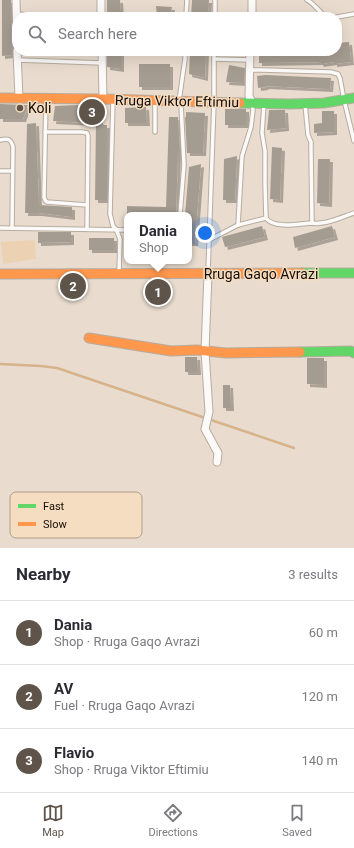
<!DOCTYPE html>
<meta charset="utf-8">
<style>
body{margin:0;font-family:Roboto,sans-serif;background:#f2f2f3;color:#2b2b33}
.you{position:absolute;left:205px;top:233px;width:14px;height:14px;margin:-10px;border:3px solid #fff;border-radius:50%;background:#1a73e8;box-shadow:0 0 0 6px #1a73e833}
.badge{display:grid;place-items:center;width:26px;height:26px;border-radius:50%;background:#5e544a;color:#fff;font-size:13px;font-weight:700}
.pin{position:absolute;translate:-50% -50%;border:2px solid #fff;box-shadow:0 1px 4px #0006}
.popup{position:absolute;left:124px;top:212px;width:68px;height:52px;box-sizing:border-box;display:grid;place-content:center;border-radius:8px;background:#fff;filter:drop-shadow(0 1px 3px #0005);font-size:13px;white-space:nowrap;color:#7c7c81}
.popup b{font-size:15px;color:#2b2b33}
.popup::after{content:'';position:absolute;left:50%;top:100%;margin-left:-8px;border:8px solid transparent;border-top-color:#fff}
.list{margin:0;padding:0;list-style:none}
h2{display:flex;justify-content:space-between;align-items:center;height:52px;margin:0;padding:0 16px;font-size:17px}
h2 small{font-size:13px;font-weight:400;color:#7c7c81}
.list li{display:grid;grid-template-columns:26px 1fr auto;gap:12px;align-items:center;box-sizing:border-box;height:64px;padding:0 16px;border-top:1px solid #e1e1e2}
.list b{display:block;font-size:15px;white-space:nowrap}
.list p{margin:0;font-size:13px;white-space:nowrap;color:#7c7c81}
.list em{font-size:13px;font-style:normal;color:#7c7c81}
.icon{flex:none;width:22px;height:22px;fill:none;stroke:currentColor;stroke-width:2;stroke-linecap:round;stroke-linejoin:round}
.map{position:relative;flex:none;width:354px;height:548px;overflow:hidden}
.search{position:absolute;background:#fff;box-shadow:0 4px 16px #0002;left:12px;right:12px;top:12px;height:44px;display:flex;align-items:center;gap:10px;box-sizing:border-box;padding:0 14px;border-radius:16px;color:#7c7c81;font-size:15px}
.sheet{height:244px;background:#fff}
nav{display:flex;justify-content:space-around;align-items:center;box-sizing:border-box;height:56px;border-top:1px solid #e1e1e2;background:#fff;font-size:11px;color:#7c7c81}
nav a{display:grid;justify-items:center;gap:2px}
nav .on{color:#5e544a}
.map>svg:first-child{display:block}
</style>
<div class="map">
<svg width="354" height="548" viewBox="0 0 354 548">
<defs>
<filter id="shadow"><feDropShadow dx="3" dy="3" stdDeviation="0" flood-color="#0004"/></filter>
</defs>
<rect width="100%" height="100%" fill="#e9dcce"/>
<!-- green -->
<path fill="#ecd2b3" d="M35,240l1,19 -33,5 -2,-22z"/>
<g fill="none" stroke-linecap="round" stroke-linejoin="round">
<!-- stream -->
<path stroke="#d6b38a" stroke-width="2.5" d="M0,364l41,2 16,2 237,80"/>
</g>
<!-- building -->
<g fill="#a59c91" filter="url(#shadow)">
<path d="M2,0h9v55l-9,1z"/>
<path d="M107,0h13l1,14 -14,3z"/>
<path d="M192,0h17l-1,17h-17z"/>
<path d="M156,6l16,1 -2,10h-13z"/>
<path d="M349,42l2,20 -17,2v-2l-13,2 -1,-2 -61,1v-12h78v-8z"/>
<path d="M107,51h14v18l-14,-2z"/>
<path d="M190,51h16l-1,27 -16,-4z"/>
<rect x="139" y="64" width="31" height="23"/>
<path d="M229,65l16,3 -1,15 -18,-1z"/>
<path d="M266,75l65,3 -1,11 -65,-3 1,1 -8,1 -1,-12z"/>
<path d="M0,104l25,1h3l-5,14h-23z"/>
<path d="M78,105l1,8 15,-5 8,17h5v75h-12l1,-80 -5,3 -38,-2 2,-15z"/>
<path d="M146,107l1,16h-22v-15z"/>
<rect x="225" y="109" width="21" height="16"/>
<path d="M269,110h16l1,18 -19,2z"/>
<path d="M322,111h12v21l-20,1v-9l8,-1z"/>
<path d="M186,112l19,1 -2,40h-16l-2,-36h1z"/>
<path d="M169,117h9l2,36h-2l-2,62h-49v-9l39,1z"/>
<path d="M36,123l3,82 33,2v10l-33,-4h-14l2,-89z"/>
<path d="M272,147l10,1 -2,52 -10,-1z"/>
<path d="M237,156l-2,44h-12l1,-41z"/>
<path d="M318,159h12l-1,45 -12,-1z"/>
<path d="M201,164l-6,79h-6v-28h-4l4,-48z"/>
<path d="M262,226l3,11 -40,10 -3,-10z"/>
<path d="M332,226l3,11 -40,11 -2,-11z"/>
<path d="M38,232h33v10l-33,1z"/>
<rect x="89" y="238" width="25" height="12"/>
<path d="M185,357h12l1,15h-13z"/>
<path d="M307,358h17v27l-17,-1z"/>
<path d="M223,385h7l1,23h-8z"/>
</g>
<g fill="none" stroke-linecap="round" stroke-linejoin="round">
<!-- lane casing -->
<g stroke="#b6aca0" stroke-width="5.5">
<g id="lane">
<path d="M307,0c8,4 12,12 19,17"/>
<path d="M16,14l44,3"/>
<path d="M186,17l1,-17"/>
<path d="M215,17v-17"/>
<path d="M337,17l17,-3"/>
<path d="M214,59l36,1"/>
<path d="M18,60l84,3"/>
<path d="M250,70h12l69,2 7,2 2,4 4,22 10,41"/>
<path d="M46,99l-2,98 1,3 2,2 40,3"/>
<path d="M113,100l-3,114 3,12 3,3 4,10 -1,34"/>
<path d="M155,101v31"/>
<path d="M264,104l-2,29 3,18v33l1,34c8,11 32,6 45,5 3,0 6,1 10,0 8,0 24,-7 33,-10"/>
<path d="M305,104l3,31 3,7v7l1,74"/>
<path d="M45,132h37l5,1 1,3 -1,93"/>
<path d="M0,140c8,-2 11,-1 13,7l-1,81"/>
<path d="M0,171h12"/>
<path d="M180,215l4,-50 -3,-61 -2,-3 6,-42v-8"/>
<path d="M238,225l4,-69 9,-29 2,-17 -1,-6"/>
<path d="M0,228l127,2"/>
<path d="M209,240l29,-15 28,-7"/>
<path d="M208,272l6,-170v-51"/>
</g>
</g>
<!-- street casing -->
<g stroke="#b6aca0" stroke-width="9">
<g id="street">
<path d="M16,0l1,37"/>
<path d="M101,0v17"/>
<path d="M252,17v-17"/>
<path d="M17,51l2,47"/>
<path d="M102,51l1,48"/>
<path d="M250,51l-1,45 3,6"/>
<path d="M208,274l-3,77 4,61 -4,17 13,24 -1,9"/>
</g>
</g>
<!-- fast casing -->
<g stroke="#b6aca0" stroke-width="11">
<g id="fast">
<path d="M240,103l49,1 35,-1 30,-5"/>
<path d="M302,273h52"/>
<path d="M300,352l51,-1 3,2"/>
</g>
</g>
<!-- slow casing -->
<g stroke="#b6aca0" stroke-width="11">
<g id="slow">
<path d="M0,98l103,1 137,4"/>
<path d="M0,274l302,-1"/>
<path d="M89,338l82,13 26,-1 29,3 74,-1"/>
</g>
</g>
<!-- lane -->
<use href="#lane" stroke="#fcfaf8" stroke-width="3.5"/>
<!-- street -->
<use href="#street" stroke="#fcfaf8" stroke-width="7"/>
<!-- fast -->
<use href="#fast" stroke="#63d668" stroke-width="9"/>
<!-- slow -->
<use href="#slow" stroke="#ff974d" stroke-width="9"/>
</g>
<!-- markers -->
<circle fill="#5e544a" stroke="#f5ddc2" stroke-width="1.5" cx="20" cy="108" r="4"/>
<g text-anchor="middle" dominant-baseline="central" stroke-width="3" stroke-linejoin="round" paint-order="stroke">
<!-- street labels -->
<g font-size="14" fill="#130b03" stroke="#f5ddc2">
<text transform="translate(177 101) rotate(1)">Rruga Viktor Eftimiu</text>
<text x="261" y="274">Rruga Gaqo Avrazi</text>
</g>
<!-- poi labels -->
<g font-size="14" fill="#130b03" stroke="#f5ddc2" text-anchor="start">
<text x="28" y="108">Koli</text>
</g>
</g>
<!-- legend -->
<rect x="10" y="492" width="132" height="46" rx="6" fill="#f5ddc2" stroke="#b19e89" stroke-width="1"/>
<rect x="18" y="504" width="18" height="4" fill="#63d668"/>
<rect x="18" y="522" width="18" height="4" fill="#ff974d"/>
<g font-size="11" fill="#130b03">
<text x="43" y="510">Fast</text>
<text x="43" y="528">Slow</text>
</g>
</svg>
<div class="you"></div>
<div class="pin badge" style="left:158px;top:292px">1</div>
<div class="popup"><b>Dania</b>Shop</div>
<div class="pin badge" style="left:73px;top:286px">2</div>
<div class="pin badge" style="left:92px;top:112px">3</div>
<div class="search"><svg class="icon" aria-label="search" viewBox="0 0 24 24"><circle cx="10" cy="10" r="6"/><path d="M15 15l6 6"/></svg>Search here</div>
</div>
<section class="sheet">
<h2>Nearby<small>3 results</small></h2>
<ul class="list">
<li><span class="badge">1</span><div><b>Dania</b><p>Shop · Rruga Gaqo Avrazi</p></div><em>60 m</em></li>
<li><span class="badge">2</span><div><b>AV</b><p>Fuel · Rruga Gaqo Avrazi</p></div><em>120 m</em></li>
<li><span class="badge">3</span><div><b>Flavio</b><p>Shop · Rruga Viktor Eftimiu</p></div><em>140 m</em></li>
</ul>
</section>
<nav>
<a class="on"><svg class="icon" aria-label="map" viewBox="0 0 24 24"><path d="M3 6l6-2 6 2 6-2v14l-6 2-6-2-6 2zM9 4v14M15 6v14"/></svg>Map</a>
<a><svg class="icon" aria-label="directions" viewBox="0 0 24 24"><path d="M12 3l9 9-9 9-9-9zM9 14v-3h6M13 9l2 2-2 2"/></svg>Directions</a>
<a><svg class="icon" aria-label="saved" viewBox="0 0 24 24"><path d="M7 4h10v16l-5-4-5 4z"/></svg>Saved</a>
</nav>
